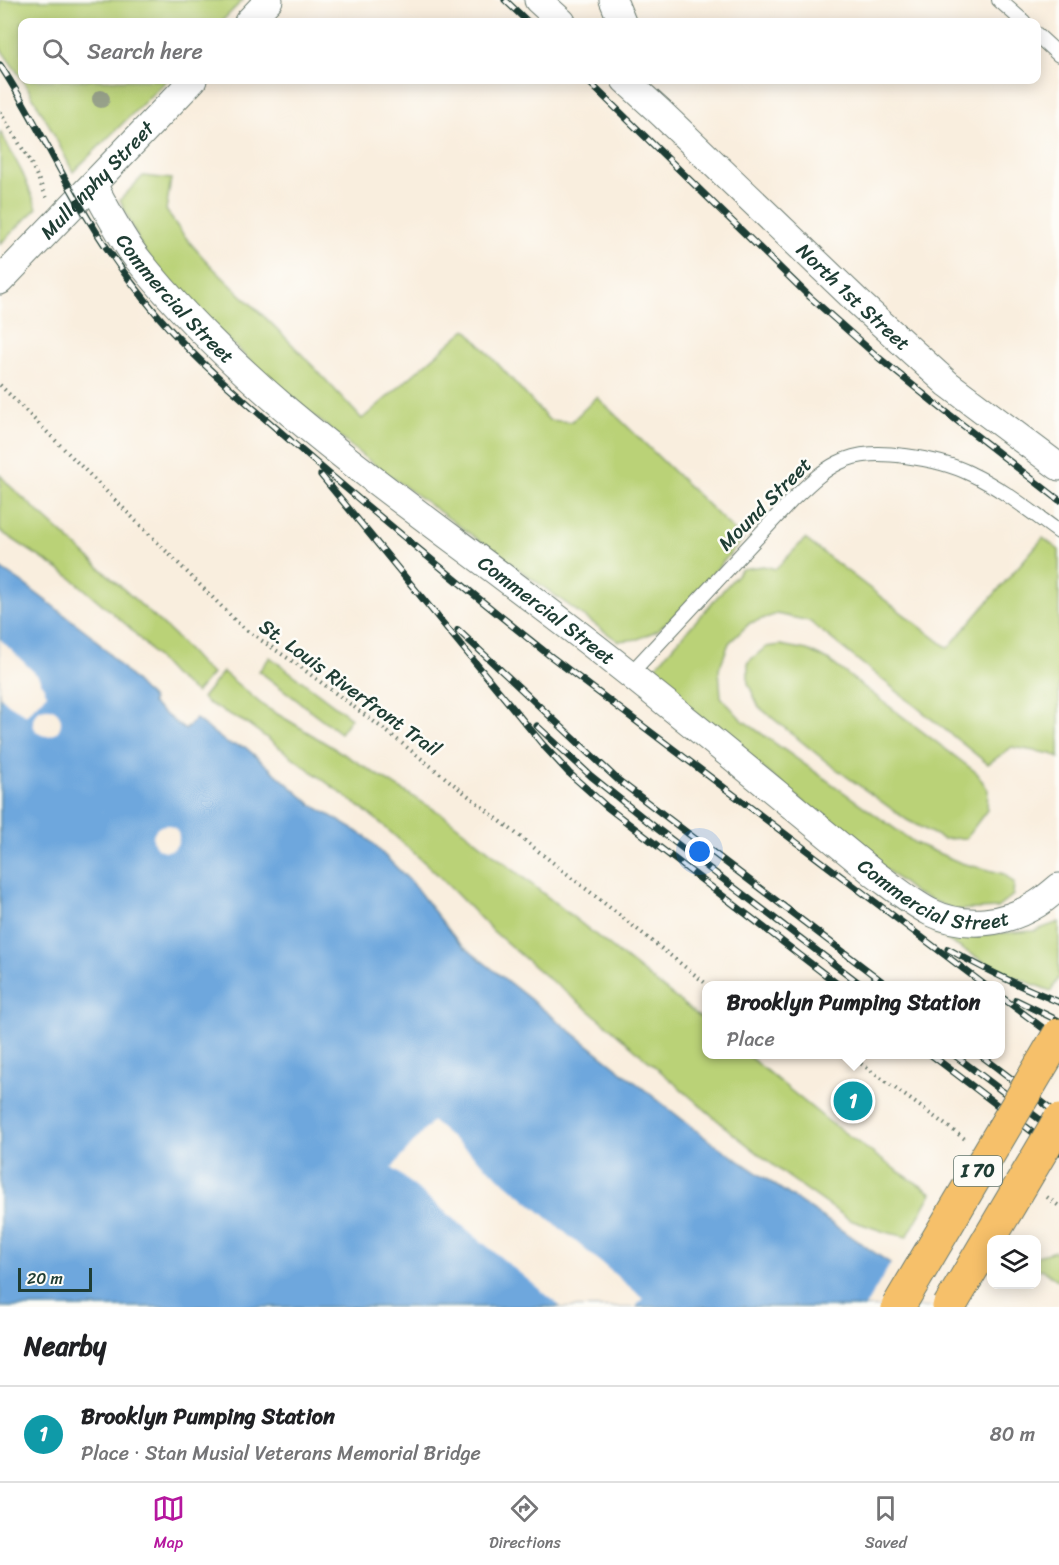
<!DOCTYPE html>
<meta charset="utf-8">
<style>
body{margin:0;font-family:Sriracha,sans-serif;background:#f2f2f2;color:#202124}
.controls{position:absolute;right:18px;bottom:18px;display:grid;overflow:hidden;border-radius:12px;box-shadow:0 3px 15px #0003}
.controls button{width:54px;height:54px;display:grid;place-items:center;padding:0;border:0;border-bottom:2px solid #e0e0e0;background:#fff;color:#202124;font:30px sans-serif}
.scale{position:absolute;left:18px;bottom:15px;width:74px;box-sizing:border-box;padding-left:6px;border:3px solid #1f3d34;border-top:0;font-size:16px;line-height:21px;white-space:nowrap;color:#1f3d34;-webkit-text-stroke:4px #fdfcf7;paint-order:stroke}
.you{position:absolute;left:700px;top:852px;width:21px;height:21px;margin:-15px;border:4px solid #fff;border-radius:50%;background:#1a73e8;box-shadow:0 0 0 9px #1a73e833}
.badge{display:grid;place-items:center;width:39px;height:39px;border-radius:50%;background:#b5179e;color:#fff;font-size:20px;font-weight:700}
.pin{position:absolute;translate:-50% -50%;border:3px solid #fff;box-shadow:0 2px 6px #0006}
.popup{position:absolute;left:702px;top:981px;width:303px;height:78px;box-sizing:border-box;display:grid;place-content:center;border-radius:12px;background:#fff;filter:drop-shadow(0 2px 4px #0005);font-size:20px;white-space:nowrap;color:#757577}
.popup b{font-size:22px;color:#202124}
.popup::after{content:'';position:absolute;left:50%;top:100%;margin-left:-12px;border:12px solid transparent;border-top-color:#fff}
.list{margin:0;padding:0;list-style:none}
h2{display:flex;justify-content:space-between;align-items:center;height:78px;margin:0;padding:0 24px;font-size:26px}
h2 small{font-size:20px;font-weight:400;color:#757577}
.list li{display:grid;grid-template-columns:39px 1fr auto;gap:18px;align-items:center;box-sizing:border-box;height:96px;padding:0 24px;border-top:2px solid #e0e0e0}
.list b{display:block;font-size:22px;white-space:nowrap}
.list p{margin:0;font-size:20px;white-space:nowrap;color:#757577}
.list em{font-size:20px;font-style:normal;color:#757577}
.icon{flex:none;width:33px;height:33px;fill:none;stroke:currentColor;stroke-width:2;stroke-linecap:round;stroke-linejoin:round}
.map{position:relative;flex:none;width:1059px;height:1307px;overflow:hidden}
.search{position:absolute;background:#fff;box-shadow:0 3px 15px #0003;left:18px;right:18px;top:18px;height:66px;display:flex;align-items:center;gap:15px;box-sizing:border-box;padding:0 21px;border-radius:12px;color:#757577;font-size:22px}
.sheet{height:174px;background:#fff}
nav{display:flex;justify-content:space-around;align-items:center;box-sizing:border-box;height:84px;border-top:2px solid #e0e0e0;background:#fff;font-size:16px;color:#757577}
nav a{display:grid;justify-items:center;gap:3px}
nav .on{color:#b5179e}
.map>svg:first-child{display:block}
</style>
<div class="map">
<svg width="1059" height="1307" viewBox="0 0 1059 1307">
<rect width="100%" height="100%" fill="#fdfcf7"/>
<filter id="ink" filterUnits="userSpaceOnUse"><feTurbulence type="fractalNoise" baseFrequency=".0167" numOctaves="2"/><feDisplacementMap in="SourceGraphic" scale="12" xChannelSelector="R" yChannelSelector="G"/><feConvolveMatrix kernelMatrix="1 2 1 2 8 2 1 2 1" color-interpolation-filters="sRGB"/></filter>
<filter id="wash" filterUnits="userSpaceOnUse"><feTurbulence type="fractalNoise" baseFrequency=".008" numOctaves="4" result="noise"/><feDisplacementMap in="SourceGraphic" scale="24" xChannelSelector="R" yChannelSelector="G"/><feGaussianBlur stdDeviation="1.35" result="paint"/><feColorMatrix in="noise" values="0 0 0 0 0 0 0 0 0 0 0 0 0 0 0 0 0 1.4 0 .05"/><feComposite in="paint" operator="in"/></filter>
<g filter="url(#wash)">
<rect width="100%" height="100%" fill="#f9eede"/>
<!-- green -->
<g fill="#bad277" stroke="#6c8856" stroke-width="1.5">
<path d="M0,0h243l-22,22h-199v57l-22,-31z"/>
<path d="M23,80h144l-94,92 -25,-49z"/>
<path d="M0,131l23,43 14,34 -37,36z"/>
<path d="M143,176l28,3 -5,31c30,48 74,82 114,122 28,28 55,58 82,87l104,-90 83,91 22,2 26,-25 146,142 -64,73 -21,18 -20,9 -20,2 -254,-184 -96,-79 -105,-101 -22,-31 -21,-46z"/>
<path d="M0,475l10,11 164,149 30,33 8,6 -16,19 -23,-18 -44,-48 -60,-51 -69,-45z"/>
<path d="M1043,538l16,12v208l-7,-4 -40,-7 -24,17 -179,-143 -32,-7 -27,9 -21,20 -10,26 2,28 20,22 174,124 46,20 43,11 10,9 -1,12 -16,13 -42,2 -40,-17 -267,-218 94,-106 21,-3 13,3 29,-30 143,109z"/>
<path d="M780,645l27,5 21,10 149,113 11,17 -1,20 -21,28 -23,1 -36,-19 -79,-57 -69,-56 -11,-24v-21l18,-15z"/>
<path d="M270,657l81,61 -11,15 -81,-62z"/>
<path d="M223,672l42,35 26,15 154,94 261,206v32l41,1 80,65 69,50 36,23 -25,44 -22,-5 -35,-12 -63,-44 -56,-44 -130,-112 -57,-45 -51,-44 -59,-60 -57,-51 -129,-96 -40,-21 -6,-5z"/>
<path d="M1059,922v55l-8,14 -47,-18 -71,-41 56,2 45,-3z"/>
<path d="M1055,1251l4,3v27l-18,-12 -4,1v-14z"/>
</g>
<!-- water -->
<path fill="#6ea7dd" stroke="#467288" stroke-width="1.5" d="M0,568l24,16 67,51 62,65 -2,3 34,27 11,-11 32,25 17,3 67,58 53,31 47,47 46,59 249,197 177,120 73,48h-957z"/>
<!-- pier -->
<g fill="#f9eede">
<path d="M0,639l38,37 9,18 -21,21 -18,-11 -8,-8z"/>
<circle cx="47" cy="722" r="14"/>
<circle cx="166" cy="838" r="13"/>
<path d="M432,1121l211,177 -7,9h-75l-169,-139z"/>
<path d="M892,1261l67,43 1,3h-95z"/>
</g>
</g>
<g filter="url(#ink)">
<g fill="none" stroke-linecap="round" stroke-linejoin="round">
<!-- lane casing -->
<g stroke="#6b7b70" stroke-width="16">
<g id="lane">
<path d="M999,0l25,22"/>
<path d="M1036,34l23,21"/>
<path d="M630,674l162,-174c14,-13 28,-28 46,-37 21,-11 44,-10 67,-7 23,3 46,8 66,18 32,15 60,38 88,58"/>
</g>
</g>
<!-- street casing -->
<g stroke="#6b7b70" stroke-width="29">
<g id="street">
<path d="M538,0l24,22"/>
<path d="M613,0l9,22"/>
<path d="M248,22l21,-22"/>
<path id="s1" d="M625,80l35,32 199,191 89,81 111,83"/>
<path id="s2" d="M93,185c13,23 27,51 43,72 45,57 97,107 152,154 82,69 170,131 255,196 114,86 223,178 333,268 18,13 35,27 54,37 35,17 75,12 107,-8 8,-5 15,-11 22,-17"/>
<path id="s3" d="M0,281l193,-201"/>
</g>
</g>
<!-- path -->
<g stroke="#6b7b70" stroke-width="4" stroke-dasharray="1.5 4.5" stroke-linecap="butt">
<path d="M0,112l30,49 17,37"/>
<path d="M0,385l243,243 52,35 90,67 324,256"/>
<path d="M846,1054l10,6 109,79"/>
<path d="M1047,1197l12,9"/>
</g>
<!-- lane -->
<use href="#lane" stroke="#fff" stroke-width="14"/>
<!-- street -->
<use href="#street" stroke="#fff" stroke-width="27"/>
<!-- rail casing -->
<g stroke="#1f3d34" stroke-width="7">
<g id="rail">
<path d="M505,0l23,22"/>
<path d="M0,65c29,44 51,90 77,135 20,35 43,69 69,101 42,54 96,97 147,142 84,72 169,143 256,212l437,331"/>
<path d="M587,80l223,217 69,61 58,47 122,95"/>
<path d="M321,475l223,271 25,27 38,34 233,179"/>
<path d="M458,630l160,150 270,206"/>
<path d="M537,726l54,50 60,48 212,162"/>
<path d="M948,949c36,20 73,38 111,53"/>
<path d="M1000,996l59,44"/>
<path d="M1016,1000l43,21"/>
<path d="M930,1054l129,98"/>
<path d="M953,1054l106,80"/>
<path d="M979,1054l80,61"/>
</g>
</g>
<!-- rail -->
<use href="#rail" stroke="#fdfcf7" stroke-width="4.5" stroke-dasharray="14" stroke-linecap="butt"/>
<!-- highway-bridge casing -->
<g stroke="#6b7b70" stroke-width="35" stroke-linecap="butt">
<g id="highway-bridge">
<path d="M898,1307l161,-272"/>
<path d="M949,1307l110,-186"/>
</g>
</g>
<!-- highway-bridge -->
<use href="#highway-bridge" stroke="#f6c06b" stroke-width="33"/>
</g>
<!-- trees -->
<circle fill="#97a18a" cx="101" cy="99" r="9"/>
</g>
<g text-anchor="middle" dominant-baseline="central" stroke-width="5" stroke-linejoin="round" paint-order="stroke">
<!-- shield labels -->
<rect fill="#fdfcf7" stroke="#62766e" stroke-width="1.5" x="954" y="1156" width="48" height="30" rx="4.5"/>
<g font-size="18" font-weight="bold" fill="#1f3d34">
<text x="978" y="1171">I 70</text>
</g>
<!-- street labels -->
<g font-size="20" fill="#1f3d34" stroke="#fdfcf7">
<text stroke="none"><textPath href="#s3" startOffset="140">Mullanphy Street</textPath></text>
<text stroke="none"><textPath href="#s2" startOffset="141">Commercial Street</textPath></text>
<text stroke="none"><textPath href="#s1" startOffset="315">North 1st Street</textPath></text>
<text transform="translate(765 504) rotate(-45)">Mound Street</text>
<text stroke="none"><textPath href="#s2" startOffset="627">Commercial Street</textPath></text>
<text transform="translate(350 688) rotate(36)">St. Louis Riverfront Trail</text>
<text stroke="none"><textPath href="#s2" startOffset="1113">Commercial Street</textPath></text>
</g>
</g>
</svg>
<div class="controls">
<button><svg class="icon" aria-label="layers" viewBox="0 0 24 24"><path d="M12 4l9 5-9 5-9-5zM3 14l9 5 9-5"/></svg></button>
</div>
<div class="scale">20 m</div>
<div class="you"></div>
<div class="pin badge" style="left:853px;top:1101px;background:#0f9aa8">1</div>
<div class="popup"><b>Brooklyn Pumping Station</b>Place</div>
<div class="search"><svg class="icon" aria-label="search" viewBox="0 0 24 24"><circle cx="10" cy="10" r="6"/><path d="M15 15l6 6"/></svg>Search here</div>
</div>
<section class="sheet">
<h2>Nearby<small></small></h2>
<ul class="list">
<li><span class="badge" style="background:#0f9aa8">1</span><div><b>Brooklyn Pumping Station</b><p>Place · Stan Musial Veterans Memorial Bridge</p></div><em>80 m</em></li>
</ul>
</section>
<nav>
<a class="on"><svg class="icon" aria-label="map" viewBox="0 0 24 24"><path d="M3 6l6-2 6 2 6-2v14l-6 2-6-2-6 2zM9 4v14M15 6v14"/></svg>Map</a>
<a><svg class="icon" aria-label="directions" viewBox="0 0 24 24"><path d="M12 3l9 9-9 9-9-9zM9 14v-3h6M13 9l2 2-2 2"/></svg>Directions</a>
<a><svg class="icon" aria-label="saved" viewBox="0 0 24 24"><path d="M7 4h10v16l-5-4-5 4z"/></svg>Saved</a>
</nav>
